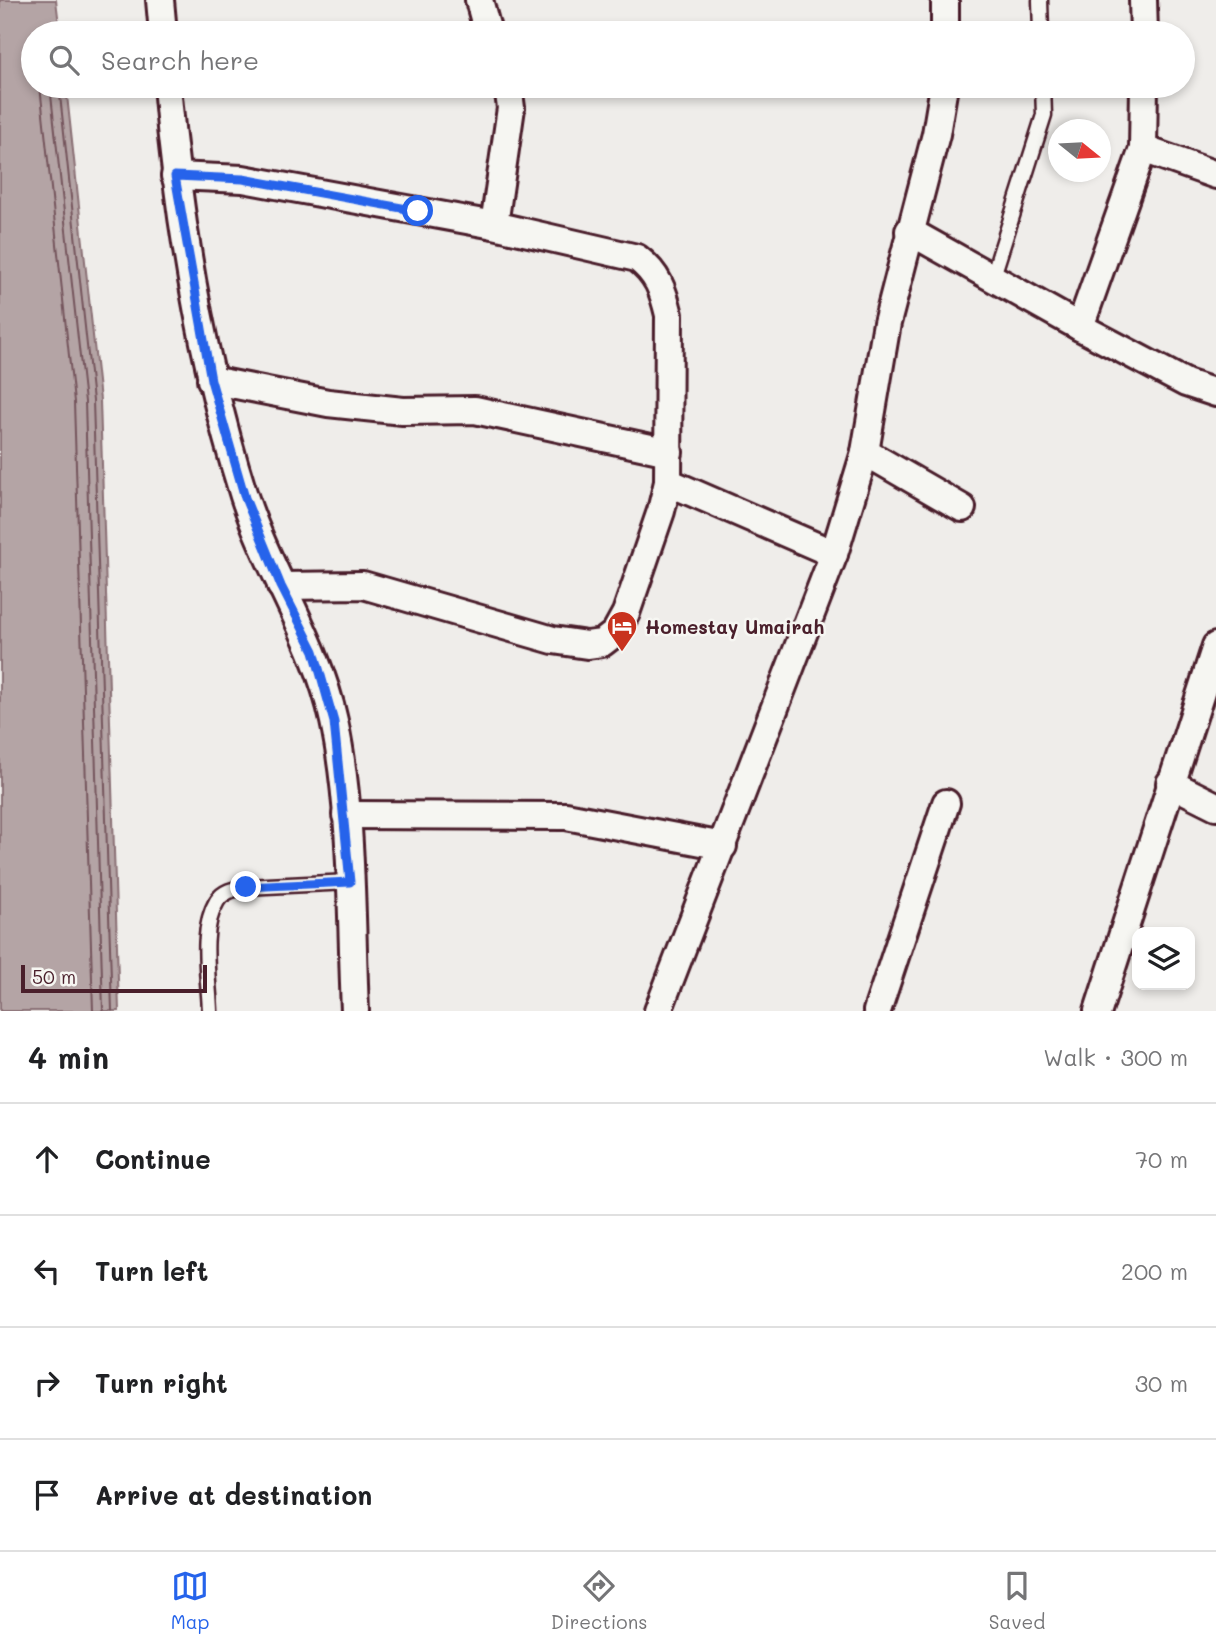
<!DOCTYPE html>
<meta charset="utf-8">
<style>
body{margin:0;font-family:Mali,sans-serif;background:#f2f2f2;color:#202124}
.controls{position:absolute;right:21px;bottom:21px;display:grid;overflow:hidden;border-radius:14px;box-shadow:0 4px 10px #0003}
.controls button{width:63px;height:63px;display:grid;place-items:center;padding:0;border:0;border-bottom:2px solid #e0e0e0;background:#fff;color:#202124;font:35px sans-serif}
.compass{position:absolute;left:1048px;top:119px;width:63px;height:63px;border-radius:50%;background:#fff;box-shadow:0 4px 10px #0003;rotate:108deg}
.scale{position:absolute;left:21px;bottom:18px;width:186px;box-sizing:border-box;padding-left:7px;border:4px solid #4a1f2b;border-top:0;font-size:19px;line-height:24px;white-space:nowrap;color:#4a1f2b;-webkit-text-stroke:5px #f6f6f2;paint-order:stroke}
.stop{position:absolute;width:21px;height:21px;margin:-16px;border:5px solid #2563eb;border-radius:50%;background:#fff}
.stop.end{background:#2563eb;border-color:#fff;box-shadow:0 2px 7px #0008}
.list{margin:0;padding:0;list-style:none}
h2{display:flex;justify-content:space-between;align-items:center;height:91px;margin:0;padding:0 28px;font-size:30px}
h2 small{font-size:23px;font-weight:400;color:#757577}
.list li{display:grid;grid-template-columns:46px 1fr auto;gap:21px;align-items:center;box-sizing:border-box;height:112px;padding:0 28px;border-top:2px solid #e0e0e0}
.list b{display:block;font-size:26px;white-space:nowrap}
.list em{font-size:23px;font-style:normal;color:#757577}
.icon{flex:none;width:38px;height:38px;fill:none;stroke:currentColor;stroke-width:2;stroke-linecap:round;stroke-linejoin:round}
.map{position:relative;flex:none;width:1216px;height:1011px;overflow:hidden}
.search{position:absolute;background:#fff;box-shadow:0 4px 10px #0003;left:21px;right:21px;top:21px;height:77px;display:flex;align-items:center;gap:18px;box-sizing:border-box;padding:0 24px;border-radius:38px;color:#757577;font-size:26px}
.sheet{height:539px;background:#fff}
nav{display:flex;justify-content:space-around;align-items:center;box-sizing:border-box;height:98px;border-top:2px solid #e0e0e0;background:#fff;font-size:19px;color:#757577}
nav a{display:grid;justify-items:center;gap:4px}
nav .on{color:#2563eb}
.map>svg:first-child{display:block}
</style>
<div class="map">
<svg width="1216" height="1011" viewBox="0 0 1216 1011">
<rect width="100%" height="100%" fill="#efedea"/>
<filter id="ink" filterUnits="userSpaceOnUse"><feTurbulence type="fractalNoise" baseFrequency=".0143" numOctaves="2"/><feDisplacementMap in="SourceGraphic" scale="14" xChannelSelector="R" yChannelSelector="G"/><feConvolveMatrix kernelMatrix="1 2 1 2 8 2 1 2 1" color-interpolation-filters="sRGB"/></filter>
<g filter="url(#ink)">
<!-- water -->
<path fill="#b4a4a5" stroke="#8a6f74" stroke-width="2" d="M0,0h56l4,33h-27v53h33l34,314 19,611h-119z"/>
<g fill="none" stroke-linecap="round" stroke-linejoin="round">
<!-- shore -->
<g stroke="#74545c" stroke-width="2">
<path d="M40,86l34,316 19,609"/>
<path d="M50,86l35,316 18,609"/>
<path d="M59,86l34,315 19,610"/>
</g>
<!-- lane casing -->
<g stroke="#4a1f2b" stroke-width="19">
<g id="lane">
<path d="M1040,0l1,33"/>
<path d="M992,279l52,-164 -1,-29"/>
<path d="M210,1011c-1,-32 -11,-81 7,-110 6,-10 18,-12 28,-14l105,-5"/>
</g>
</g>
<!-- street casing -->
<g stroke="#4a1f2b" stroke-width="32">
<g id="street">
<path d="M160,0l3,33"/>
<path d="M479,0l9,33"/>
<path d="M1143,0l1,33"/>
<path d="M945,33v-33"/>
<path d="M167,86c12,138 35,277 77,410 25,77 73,145 90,225 19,89 17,198 21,290"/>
<path d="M1143,149l73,26"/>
<path d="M175,176l68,3 251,46 143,33c21,16 26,32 32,57l-1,167 -7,29 -35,102 -11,20 -13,10 -15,2 -34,-5 -190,-55 -82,1"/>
<path d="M494,225l17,-117 -3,-22"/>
<path d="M909,231l171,96 106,56 30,10"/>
<path d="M1080,327l63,-178 1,-63"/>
<path d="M211,380l117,23 75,8 72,-1 194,42"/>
<path d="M865,452l97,56"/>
<path d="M668,482l166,72"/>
<path d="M1170,783l46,23"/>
<path d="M346,815l220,1 157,30"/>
<path d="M658,1011l176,-457 31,-102 22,-129 49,-189 8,-48"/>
<path d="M877,1011l69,-208"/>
<path d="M1098,1011l118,-365"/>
</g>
</g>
<!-- lane -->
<use href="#lane" stroke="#f6f6f2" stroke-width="14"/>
<!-- street -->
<use href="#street" stroke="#f6f6f2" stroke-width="26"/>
</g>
</g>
<g fill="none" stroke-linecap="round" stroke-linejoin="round" filter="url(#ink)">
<!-- route -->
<path stroke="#2563eb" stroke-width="9" d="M246,887l104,-5 -16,-160 -20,-71 -33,-65 -36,-88 -34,-118 -36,-204 68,3 175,32"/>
</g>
<!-- icons -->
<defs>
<g id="hotel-pin" transform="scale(1.575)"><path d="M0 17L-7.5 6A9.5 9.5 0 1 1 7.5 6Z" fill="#c8321e" stroke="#f6f6f2"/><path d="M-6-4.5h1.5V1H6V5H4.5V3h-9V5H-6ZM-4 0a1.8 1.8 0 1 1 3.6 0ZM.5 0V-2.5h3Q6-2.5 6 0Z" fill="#fff"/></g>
</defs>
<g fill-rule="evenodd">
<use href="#hotel-pin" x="622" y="626"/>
</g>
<g text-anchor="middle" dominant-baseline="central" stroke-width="5" stroke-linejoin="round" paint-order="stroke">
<!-- poi labels -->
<g font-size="19" font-weight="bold" fill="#4a1f2b" stroke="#f6f6f2" text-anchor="start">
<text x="645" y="626">Homestay Umairah</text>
</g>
</g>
</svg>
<div class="controls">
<button><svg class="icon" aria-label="layers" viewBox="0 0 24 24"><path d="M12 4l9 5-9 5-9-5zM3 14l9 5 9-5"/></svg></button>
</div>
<svg class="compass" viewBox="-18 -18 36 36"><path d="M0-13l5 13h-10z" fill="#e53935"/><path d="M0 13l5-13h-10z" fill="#757577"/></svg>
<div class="scale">50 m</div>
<div class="stop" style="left:418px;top:211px"></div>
<div class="stop end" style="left:246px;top:887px"></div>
<div class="search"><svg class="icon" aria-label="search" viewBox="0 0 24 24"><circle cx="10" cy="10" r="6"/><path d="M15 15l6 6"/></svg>Search here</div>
</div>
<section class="sheet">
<h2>4 min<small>Walk · 300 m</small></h2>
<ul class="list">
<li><svg class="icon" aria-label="ahead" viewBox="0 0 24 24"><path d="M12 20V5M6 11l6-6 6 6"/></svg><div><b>Continue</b></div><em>70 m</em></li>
<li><svg class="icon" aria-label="left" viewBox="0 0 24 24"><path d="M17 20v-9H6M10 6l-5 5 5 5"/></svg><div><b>Turn left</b></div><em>200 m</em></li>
<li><svg class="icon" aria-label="right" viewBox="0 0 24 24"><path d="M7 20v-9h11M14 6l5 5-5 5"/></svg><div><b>Turn right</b></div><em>30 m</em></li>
<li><svg class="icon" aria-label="arrive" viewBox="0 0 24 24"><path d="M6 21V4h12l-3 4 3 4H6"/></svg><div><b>Arrive at destination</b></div></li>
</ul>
</section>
<nav>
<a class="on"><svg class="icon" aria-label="map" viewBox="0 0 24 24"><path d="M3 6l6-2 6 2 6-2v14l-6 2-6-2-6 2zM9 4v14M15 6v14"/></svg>Map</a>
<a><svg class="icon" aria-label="directions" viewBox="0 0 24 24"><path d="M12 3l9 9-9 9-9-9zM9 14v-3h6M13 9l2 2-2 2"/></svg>Directions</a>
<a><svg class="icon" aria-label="saved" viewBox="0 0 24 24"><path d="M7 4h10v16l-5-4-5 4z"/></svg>Saved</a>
</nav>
